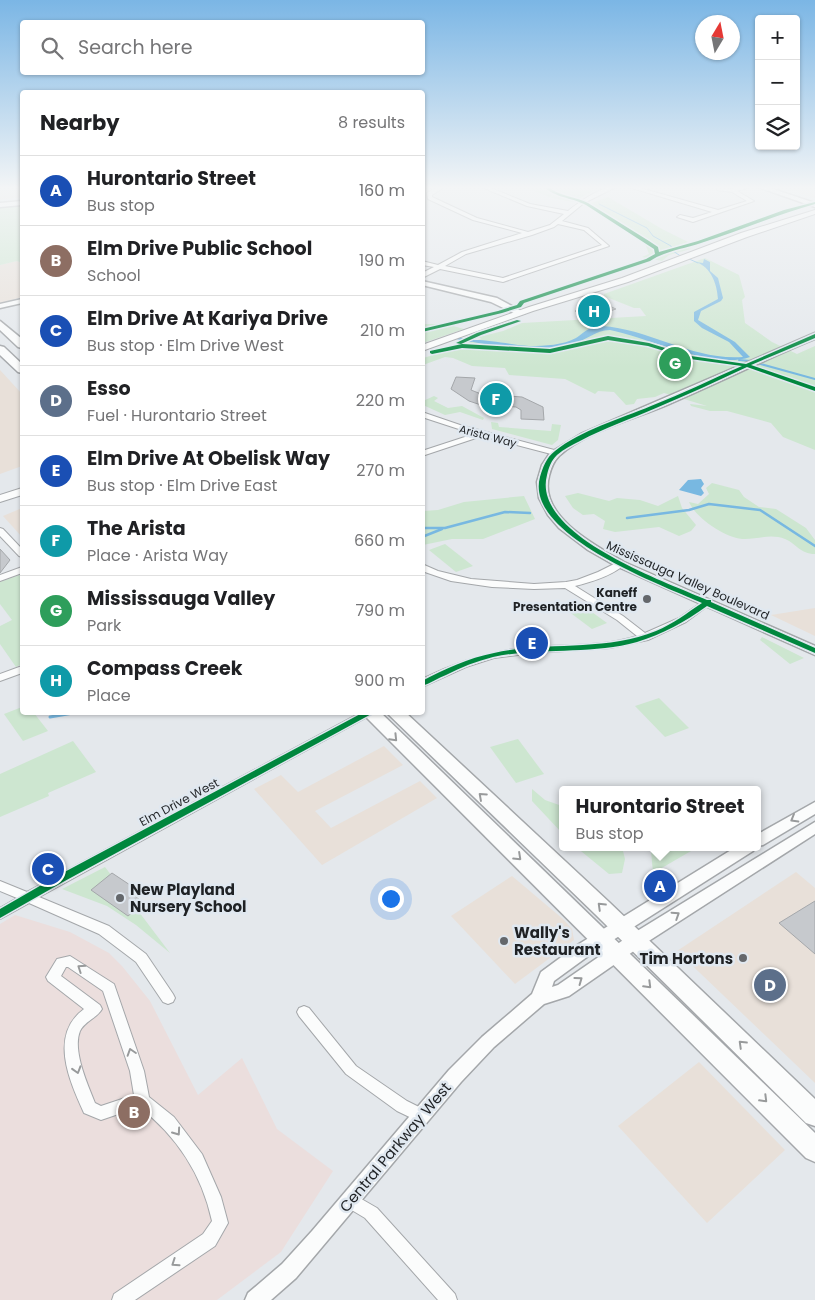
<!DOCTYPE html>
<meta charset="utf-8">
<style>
body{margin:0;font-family:Poppins,sans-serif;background:#f2f2f2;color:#202124}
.controls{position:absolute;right:15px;top:15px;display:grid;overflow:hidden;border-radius:5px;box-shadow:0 1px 4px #0004}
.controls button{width:45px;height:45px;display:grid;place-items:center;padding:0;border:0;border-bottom:1px solid #e0e0e0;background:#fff;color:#202124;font:25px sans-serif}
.compass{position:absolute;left:695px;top:15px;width:45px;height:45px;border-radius:50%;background:#fff;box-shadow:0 1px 4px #0004;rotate:10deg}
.you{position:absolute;left:390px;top:898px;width:18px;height:18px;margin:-12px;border:4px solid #fff;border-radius:50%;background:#1a73e8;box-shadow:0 0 0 8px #1a73e833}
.badge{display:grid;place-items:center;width:32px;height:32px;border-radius:50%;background:#64676b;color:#fff;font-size:16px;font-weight:700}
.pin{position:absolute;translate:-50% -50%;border:2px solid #fff;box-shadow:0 1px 5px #0006}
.popup{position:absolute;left:559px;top:786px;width:202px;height:65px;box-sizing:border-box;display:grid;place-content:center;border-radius:5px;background:#fff;filter:drop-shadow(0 1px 4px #0005);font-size:16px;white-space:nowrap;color:#757577}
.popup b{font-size:19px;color:#202124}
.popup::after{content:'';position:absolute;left:50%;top:100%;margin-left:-10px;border:10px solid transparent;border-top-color:#fff}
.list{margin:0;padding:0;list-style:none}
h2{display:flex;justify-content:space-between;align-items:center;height:65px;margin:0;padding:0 20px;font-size:21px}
h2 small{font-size:16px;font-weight:400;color:#757577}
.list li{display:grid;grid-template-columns:32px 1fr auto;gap:15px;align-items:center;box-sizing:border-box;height:70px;padding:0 20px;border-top:1px solid #e0e0e0}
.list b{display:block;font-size:19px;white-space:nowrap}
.list p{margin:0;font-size:16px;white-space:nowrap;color:#757577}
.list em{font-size:16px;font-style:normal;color:#757577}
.icon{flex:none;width:28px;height:28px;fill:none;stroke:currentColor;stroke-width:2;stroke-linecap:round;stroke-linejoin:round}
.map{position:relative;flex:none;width:815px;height:1300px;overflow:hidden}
.search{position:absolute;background:#fff;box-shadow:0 1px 4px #0004;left:20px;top:20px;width:405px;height:55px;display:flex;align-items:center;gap:12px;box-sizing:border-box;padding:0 18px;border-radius:5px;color:#757577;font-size:19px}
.panel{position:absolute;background:#fff;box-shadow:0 1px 4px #0004;left:20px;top:90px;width:405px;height:625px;border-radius:5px}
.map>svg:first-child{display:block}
</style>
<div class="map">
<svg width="815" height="1300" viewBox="0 0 815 1300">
<rect width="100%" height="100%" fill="#e4e8ec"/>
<!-- commercial -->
<g fill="#e8e0d9">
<path d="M0,186h22v11l-22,3z"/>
<path d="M780,186h35v13l-1,-1z"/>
<path d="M17,261l5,2v34l-22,6v-38z"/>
<path d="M0,370l22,24v72l-22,8z"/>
<path d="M22,508v29l-19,-21z"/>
<path d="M815,608v28l-44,-21z"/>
<path d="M384,746l19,19 -88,46 16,17 89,-47 17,17 -115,67 -68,-76 27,-14 17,17z"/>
<path d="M796,872l19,16v195l-138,-132z"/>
<path d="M512,876l51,43 9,10 2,11 -59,44 -64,-68z"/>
<path d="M699,1062l86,88 -78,73 -89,-97z"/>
</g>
<!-- education -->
<path fill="#ebdedd" d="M15,915l55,17 39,21 13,13 28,35 48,94 44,-37 35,71 56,42 -52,81 -64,48h-217v-376z"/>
<!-- green -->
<g fill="#cde6d0">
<path d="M521,186h65l7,5 -20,11 -21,-4z"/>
<path d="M608,197l54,32 26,13 -7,3 10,4 -22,6 -7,6 -20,-4 7,-3 -4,-11 -13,-9 -8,-9 -35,-19v-2z"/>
<path d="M22,205v24l-2,1 2,1v32l-5,-2 -17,4v-58z"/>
<path d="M705,258l34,17 6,22 -3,3 3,23 27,19 25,12 18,-8v104l-32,-13 -12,-14 -44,-12h-17l-19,-5 -1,-2 17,2 -43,-13 -9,4 -18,2 -3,5 -8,1 -12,-13 -16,-1 -3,3 -30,-15 -56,-4 -4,-7 -33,-2 -19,-8 -8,-1 -22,8v-7l32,-9 2,-3 24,-7 -2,-2 24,-6 19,-8 124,-7 -6,-8h-6l-30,-12v-2z"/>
<path d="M423,324h23l18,5 -41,14z"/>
<path d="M434,396l4,2 -4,3 14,7 14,-2 22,12 -1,2 -23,-8 -15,3 -22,-10v-4z"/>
<path d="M491,422l7,1 1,4 52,4 1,-7 9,1 -3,15 -6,5 -60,-16z"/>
<path d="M712,483l27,7 5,7 15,10 17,2 30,19 9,12v14c-15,0 -18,-10 -30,-15 -15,-6 -29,1 -43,0 -18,-2 -46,-21 -53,-37l9,2 11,-10 -3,-6z"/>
<path d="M578,493l31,8 8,-3 23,2 18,6 20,-10 4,12 14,17 -5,6 -12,5 -20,-9 -44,5 -12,-3 2,-8 -11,-7 -11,1 -10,-7 -8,-12z"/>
<path d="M524,496l11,23 -52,20h-31l-29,6v-34l15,-1 26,-8z"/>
<path d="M445,544l28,22 -17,6 -27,-22z"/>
<path d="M22,574v90l-6,3 -16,-23v-18l12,-6 -12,-16v-22z"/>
<path d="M578,602l29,21 -15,6 -28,-21z"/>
<path d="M762,637l42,21 -14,6 -30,-24z"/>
<path d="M659,698l30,30 -24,9 -30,-31z"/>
<path d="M22,707v5l12,1 14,18 -25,10 -19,-27z"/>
<path d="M518,739l26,35 -28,9 -26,-36z"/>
<path d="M73,741l23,31 -48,21 1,3 -49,21v-43z"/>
<path d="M532,789l13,11 17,6v27l-30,-32z"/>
<path d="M576,847h46l3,12 -3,14 -13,1z"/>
<path d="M659,847h39l-45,26 -2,-22z"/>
<path d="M105,867l65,86 -34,-28 -29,-19 -45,-17z"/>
</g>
<!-- water -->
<g fill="#78b8e1">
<path d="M704,259l6,3v9l8,7 5,20 -2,3 -20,10 -3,9 37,22 15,15c-37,13 -100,-19 -140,-27 -15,0 -24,11 -38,14 -34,8 -71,4 -104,-3 9,-4 49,5 63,5 13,0 33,-1 45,-8 9,-6 14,-13 26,-12 48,3 92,35 141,31l-14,-15 -27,-14 -8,-7v-9l24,-13c-1,-15 -7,-32 -22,-37l7,1z"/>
<path d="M701,479l3,5 -3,4 3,5 -3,3 -22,-6 9,-10z"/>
</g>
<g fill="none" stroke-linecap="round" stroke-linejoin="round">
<!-- stream-far3 -->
<g stroke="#78b8e1" stroke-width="1">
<path d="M599,204l48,24 6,8 18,10 2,5 9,6"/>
<path d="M687,258l11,5"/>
</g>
<!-- stream-far2 -->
<g stroke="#78b8e1" stroke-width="2">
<path d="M456,338l15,3"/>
<path d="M739,360l12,1"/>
<path d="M757,363l58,16"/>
</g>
<!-- stream-far1 -->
<g stroke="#78b8e1" stroke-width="2.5">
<path d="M627,518l62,-8 20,-6 51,6 55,36"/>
<path d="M422,528h23l60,-16 25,1"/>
<path d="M422,537l20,-8"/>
</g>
<!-- stream -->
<path stroke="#78b8e1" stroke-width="3" d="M50,717l29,-5"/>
</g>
<!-- building -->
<g fill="#c6c9cd" stroke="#a4a7aa">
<path d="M603,303l13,6 -18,6 -12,1 -11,-5z"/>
<path d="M456,377l19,1 -4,12 10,4 41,3 21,10 1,13 -23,-1v-9l-5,-3 -38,-3 -9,-3 -18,-12z"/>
<path d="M0,549l10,11 -10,13z"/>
<path d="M112,873l24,16 -5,4 13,10 -16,13 -37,-26z"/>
<path d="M815,901v53l-36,-31z"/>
</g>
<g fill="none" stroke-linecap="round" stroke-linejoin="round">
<!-- minor casing -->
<g stroke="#a4a7aa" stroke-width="2">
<g id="minor">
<path d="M439,186h7l-14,9v2l45,21 51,14 22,-7 14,-11 -37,-8 -48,-20h7l44,18 38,7c12,-10 34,-25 50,-25l-34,17 -22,18 26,7 21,18 -106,36 -63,-13 -18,9v-5l12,-6 -12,-2v-4l16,4 24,-13 60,-19 -49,-13 -45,-21 -1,-6zM558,224l26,6 18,15 -99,33 -58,-12 21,-12 66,-19 22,-8z"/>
<path d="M625,186h8l85,24 29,-9 -15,-9 -15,-2v-2l16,1 12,-3h8l-16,5 17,10 -61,21 -16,-5 3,-2 13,3 19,-6z"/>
<path d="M422,412l38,13 98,26 1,2 -4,2 -73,-19 -60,20v-5l52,-17 -52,-17z"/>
<path d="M0,528l3,1 19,20v8l-3,-1 -19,-20z"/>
<path d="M620,561l5,3c-13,12 -34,18 -50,22l48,30 22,17 34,-15 26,-18 3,-1 5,3 -27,20 -38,18 -38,8 -76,5 -40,5 -28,9 -44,20v-8c36,-18 71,-29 111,-32 34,-3 71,0 104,-11l-20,-16 -52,-32 -31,1 -42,-2 -41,-6 -29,-10v-7l16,7 33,8 63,5 32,-2 11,-2 21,-8z"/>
<path d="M22,567v6l-22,8v-6z"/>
<path d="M22,666v7l-22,8v-7z"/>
<path d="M362,712h14l-337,185 70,29 37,28 27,40 2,4 -2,4 -5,2 -5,-2 -27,-40 -37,-28 -70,-31 -29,16v-11l17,-10 -17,-7v-10l27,11z"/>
<path d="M70,956l44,28 30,87 5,26 25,20 28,37 19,43 7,26 -13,23 -80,54h-23l2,-6 89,-60 9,-13c-10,-46 -35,-85 -73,-114l-38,13 -17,-7c-15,-33 -35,-78 0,-104l-36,-28 -2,-4 11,-18zM66,967h2l35,24 27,80 4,24 -33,11 -6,-3c-7,-18 -23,-52 -15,-72 5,-10 17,-13 22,-22l-2,-4 -39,-29z"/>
<path d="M304,1006l5,2 47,58 51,35 20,10 2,5 -2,5 -5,2 -25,-12 -51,-37 -47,-58 -2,-4 2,-4z"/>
<path d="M351,1193l26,15 78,86 2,6h-19l-73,-82 -20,-12 -2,-5 2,-5z"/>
</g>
</g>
<!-- tertiary casing -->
<g stroke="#a4a7aa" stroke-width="3">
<g id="tertiary">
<path d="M755,186h9l51,17v4z"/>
<path d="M22,201v4l-22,2v-4z"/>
<path d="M422,281l75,17 28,15 -7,2 -27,-13 -69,-17z"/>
<path d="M22,299v4l-22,5v-4z"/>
<path d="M815,333v6c-49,20 -97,44 -146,65 -32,14 -85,28 -110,52 -6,6 -8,12 -10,20 -11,40 47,70 75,86l191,84v9l-199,-89 -28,-16 -29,-22 -11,-13 -9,-17 -2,-16 5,-17 8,-12 31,-19z"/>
<path d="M815,802v12l-52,31 -5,1v-12z"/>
<path d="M815,822v12l-174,112 -72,50 -25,8 -50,43 -33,35 -165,196 -25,22h-26l3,-7 34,-29 30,-33 137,-161 33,-33 50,-43 9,-22 38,-28 157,-97h19l-2,4 -162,103 -37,27 -2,6 6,-2 71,-49z"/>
</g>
</g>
<!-- secondary casing -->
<g stroke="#a4a7aa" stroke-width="2">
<g id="secondary">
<path d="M815,210v4l-68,23 -119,45 -95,29 -111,40v-6l107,-38 93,-29 119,-45z"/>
<path d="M22,488v7l-22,7v-7z"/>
</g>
</g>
<!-- primary casing -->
<g stroke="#a4a7aa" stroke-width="3">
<g id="primary">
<path d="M0,321l22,18v9l-4,-1 -18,-17z"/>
<path d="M0,346l4,1 18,17v9l-4,-1 -18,-17z"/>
<path d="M361,712h19l435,421v29l-9,-4z"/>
<path d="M386,712h19l204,190 206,197v27l-9,-3 -211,-209z"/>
</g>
</g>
<!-- minor -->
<use href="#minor" fill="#fbfcfc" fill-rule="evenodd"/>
<!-- tertiary -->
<use href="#tertiary" fill="#fbfcfc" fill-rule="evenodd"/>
<!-- secondary -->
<use href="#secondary" fill="#fbfcfc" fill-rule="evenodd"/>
<!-- primary -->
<use href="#primary" fill="#fbfcfc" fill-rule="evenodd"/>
<!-- cycleway casing -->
<g stroke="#e0e8f0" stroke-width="3">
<g id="cycleway">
<path d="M543,186h4c12,11 28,10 41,17l61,38 9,6 1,5 39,-11 86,-31 31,-8v2c-39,11 -76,27 -114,39 -18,6 -36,8 -51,18l-126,42 -3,4 -19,6 -80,19v-3l76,-18 19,-6 3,-4 126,-42 9,-5 -1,-5 -68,-44c-15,-8 -31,-7 -43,-19z"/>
<path d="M517,320l4,1 -40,14 -20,9 -5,-1 21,-10z"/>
<path d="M815,334v4l-64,27 64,22v4l-68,-24c-30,14 -60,28 -91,41 -25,11 -52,20 -76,33 -8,4 -16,8 -23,14 -6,6 -8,12 -10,20 -16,60 119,107 160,125h4v2l104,46v5l-108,-47c-22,16 -44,28 -70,36 -47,13 -97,5 -144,15 -16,4 -32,10 -47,18 -8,3 -15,8 -24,11v-5c23,-12 46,-23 72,-28 53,-12 111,-1 162,-22 17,-7 31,-18 46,-28 -40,-18 -178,-68 -162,-126 3,-10 6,-19 15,-26 26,-21 65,-32 96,-45 31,-12 61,-27 91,-40l-52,-7 -42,-13 -40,-6 -58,13 -88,-5 -30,6 -2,-1v-2l32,-7 88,5 58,-13 41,7 42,13 55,8z"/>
<path d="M364,712h11l-312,170 -63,36v-9l57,-33z"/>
</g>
</g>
<!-- cycleway -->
<use href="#cycleway" fill="#00873e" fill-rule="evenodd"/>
</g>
<!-- one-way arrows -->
<defs><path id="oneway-chevron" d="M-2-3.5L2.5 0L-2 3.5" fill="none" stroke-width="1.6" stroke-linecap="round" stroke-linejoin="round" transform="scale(1.25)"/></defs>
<g stroke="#989a9b">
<use href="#oneway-chevron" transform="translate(394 738) rotate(46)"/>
<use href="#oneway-chevron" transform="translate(482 796) rotate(-138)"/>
<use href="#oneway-chevron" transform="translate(794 819) rotate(150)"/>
<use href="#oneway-chevron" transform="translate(518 857) rotate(43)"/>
<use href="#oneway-chevron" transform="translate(601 906) rotate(-136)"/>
<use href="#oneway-chevron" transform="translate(676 915) rotate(-33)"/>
<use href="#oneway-chevron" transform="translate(81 968) rotate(-146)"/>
<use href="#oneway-chevron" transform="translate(579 980) rotate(-36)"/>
<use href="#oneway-chevron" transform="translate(648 985) rotate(45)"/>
<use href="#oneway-chevron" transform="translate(742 1044) rotate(-136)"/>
<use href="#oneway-chevron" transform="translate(131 1052) rotate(-108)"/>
<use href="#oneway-chevron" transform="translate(77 1070) rotate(73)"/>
<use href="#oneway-chevron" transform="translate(764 1099) rotate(45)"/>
<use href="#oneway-chevron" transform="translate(177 1132) rotate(55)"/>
<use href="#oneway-chevron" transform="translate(175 1263) rotate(146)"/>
</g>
<!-- sky -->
<linearGradient id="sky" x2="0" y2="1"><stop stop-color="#7bb6e5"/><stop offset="0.51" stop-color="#f3f5f6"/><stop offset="1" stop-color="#f3f5f6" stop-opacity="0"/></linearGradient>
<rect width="815" height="368" fill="url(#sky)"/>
<!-- markers -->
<g fill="#64676b" stroke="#e0e8f0" stroke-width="2">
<circle cx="647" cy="599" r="5"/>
<circle cx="120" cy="898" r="5"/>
<circle cx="504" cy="941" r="5"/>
<circle cx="743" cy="958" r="5"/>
</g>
<g text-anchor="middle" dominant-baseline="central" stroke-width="5" stroke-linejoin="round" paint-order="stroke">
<!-- far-street labels -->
<g font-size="11" fill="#1f2225" stroke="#e0e8f0">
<text transform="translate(488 436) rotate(15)">Arista Way</text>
</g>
<!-- street labels -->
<g font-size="12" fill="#1f2225" stroke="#e0e8f0">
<text transform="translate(688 580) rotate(24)">Mississauga Valley Boulevard</text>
<text transform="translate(179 802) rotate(-28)">Elm Drive West</text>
</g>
<!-- poi labels -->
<g font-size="12" font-weight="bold" fill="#1f2225" stroke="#e0e8f0" text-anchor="end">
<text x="637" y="592">Kaneff<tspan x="637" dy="14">Presentation Centre</tspan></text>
</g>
<!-- near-poi labels -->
<g font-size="15" font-weight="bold" fill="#1f2225" stroke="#e0e8f0" text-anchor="start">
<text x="130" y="889">New Playland<tspan x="130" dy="17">Nursery School</tspan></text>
<text x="514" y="932">Wally's<tspan x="514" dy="17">Restaurant</tspan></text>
<text x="733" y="958" text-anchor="end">Tim Hortons</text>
</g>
<!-- near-street labels -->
<g font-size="15" fill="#1f2225" stroke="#e0e8f0">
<text transform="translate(395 1147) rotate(-50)">Central Parkway West</text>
</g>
</g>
</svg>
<div class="controls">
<button>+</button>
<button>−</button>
<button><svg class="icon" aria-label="layers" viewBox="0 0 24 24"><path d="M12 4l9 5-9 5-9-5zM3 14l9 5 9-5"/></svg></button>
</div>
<svg class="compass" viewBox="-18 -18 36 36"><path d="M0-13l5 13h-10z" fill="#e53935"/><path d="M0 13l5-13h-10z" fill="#757577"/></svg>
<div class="you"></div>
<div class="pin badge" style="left:660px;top:886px;background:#1a4fb4">A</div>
<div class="popup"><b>Hurontario Street</b>Bus stop</div>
<div class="pin badge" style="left:134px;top:1112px;background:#8d6e63">B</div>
<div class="pin badge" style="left:48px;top:869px;background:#1a4fb4">C</div>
<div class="pin badge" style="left:770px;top:985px;background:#5c6f8a">D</div>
<div class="pin badge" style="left:532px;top:643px;background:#1a4fb4">E</div>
<div class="pin badge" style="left:496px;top:399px;background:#0f9aa8">F</div>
<div class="pin badge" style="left:675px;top:363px;background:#2e9e5b">G</div>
<div class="pin badge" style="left:594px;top:311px;background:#0f9aa8">H</div>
<div class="search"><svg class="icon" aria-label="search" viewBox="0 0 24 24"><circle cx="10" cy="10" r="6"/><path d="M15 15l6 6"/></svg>Search here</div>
<section class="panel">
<h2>Nearby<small>8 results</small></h2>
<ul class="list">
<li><span class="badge" style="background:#1a4fb4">A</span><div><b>Hurontario Street</b><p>Bus stop</p></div><em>160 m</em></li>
<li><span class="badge" style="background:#8d6e63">B</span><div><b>Elm Drive Public School</b><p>School</p></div><em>190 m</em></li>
<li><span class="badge" style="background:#1a4fb4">C</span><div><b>Elm Drive At Kariya Drive</b><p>Bus stop · Elm Drive West</p></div><em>210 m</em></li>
<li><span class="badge" style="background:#5c6f8a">D</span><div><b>Esso</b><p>Fuel · Hurontario Street</p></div><em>220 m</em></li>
<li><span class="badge" style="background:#1a4fb4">E</span><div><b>Elm Drive At Obelisk Way</b><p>Bus stop · Elm Drive East</p></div><em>270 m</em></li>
<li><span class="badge" style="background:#0f9aa8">F</span><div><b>The Arista</b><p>Place · Arista Way</p></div><em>660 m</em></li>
<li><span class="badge" style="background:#2e9e5b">G</span><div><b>Mississauga Valley</b><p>Park</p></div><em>790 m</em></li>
<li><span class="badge" style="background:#0f9aa8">H</span><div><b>Compass Creek</b><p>Place</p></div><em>900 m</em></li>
</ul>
</section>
</div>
